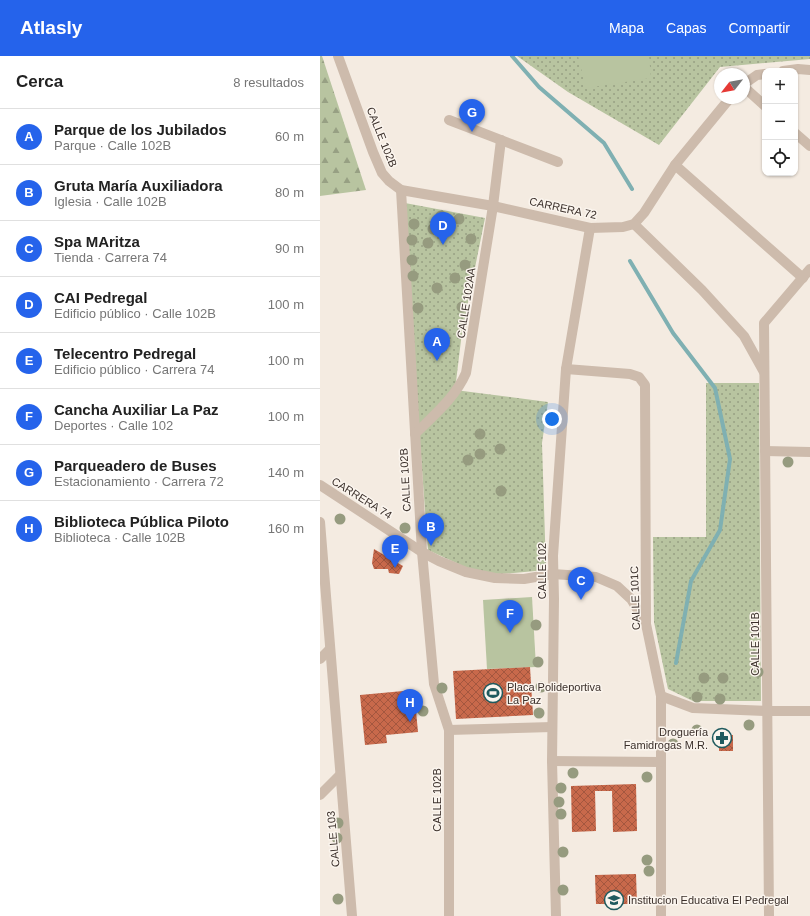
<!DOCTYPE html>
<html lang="es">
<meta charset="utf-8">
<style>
body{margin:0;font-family:Helvetica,sans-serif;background:#f6f6f6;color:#222}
.controls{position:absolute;right:12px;top:12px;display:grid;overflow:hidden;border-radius:8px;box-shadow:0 1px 3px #0004}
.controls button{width:36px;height:36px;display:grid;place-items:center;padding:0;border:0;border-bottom:1px solid #e0e0e0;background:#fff;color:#222;font:20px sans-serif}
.compass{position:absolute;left:394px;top:12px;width:36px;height:36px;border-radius:50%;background:#fff;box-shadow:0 1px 3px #0004;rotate:239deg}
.you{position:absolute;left:232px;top:363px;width:14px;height:14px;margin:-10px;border:3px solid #fff;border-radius:50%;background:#1a73e8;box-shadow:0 0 0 6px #1a73e833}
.badge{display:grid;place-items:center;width:26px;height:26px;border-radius:50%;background:#2563eb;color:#fff;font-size:13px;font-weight:700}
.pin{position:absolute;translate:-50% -33px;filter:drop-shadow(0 1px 2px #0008)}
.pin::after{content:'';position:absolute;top:21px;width:14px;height:12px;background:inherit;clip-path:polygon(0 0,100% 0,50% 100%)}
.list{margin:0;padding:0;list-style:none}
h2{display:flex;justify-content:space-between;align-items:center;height:52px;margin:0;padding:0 16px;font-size:17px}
h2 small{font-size:13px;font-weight:400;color:#767676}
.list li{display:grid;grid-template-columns:26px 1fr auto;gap:12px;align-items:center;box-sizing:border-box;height:56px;padding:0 16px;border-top:1px solid #e0e0e0}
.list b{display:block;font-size:15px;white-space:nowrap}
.list p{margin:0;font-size:13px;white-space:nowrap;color:#767676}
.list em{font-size:13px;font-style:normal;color:#767676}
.icon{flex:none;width:22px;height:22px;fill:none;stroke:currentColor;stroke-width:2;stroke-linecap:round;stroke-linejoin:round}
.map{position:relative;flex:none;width:490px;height:860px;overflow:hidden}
header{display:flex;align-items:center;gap:24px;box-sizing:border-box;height:56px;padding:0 20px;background:#2563eb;color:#fff}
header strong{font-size:19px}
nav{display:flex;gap:22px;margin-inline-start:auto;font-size:14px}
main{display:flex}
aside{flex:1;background:#fff}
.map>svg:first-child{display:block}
</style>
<header>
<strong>Atlasly</strong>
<nav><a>Mapa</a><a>Capas</a><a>Compartir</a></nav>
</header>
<main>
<aside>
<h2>Cerca<small>8 resultados</small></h2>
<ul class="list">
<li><span class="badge">A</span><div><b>Parque de los Jubilados</b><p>Parque · Calle 102B</p></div><em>60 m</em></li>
<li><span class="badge">B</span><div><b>Gruta María Auxiliadora</b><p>Iglesia · Calle 102B</p></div><em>80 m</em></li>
<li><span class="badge">C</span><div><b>Spa MAritza</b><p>Tienda · Carrera 74</p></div><em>90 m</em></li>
<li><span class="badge">D</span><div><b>CAI Pedregal</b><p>Edificio público · Calle 102B</p></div><em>100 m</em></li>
<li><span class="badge">E</span><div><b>Telecentro Pedregal</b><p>Edificio público · Carrera 74</p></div><em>100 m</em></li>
<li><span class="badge">F</span><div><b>Cancha Auxiliar La Paz</b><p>Deportes · Calle 102</p></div><em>100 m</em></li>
<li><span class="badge">G</span><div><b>Parqueadero de Buses</b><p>Estacionamiento · Carrera 72</p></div><em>140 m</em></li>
<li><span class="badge">H</span><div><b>Biblioteca Pública Piloto</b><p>Biblioteca · Calle 102B</p></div><em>160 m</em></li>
</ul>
</aside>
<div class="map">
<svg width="490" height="860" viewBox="0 0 490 860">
<defs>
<pattern id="forest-firs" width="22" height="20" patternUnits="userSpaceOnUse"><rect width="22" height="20" fill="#b8c4a0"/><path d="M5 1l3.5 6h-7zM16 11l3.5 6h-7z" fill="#97a083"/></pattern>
<pattern id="park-dots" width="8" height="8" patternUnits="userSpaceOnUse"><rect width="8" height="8" fill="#b8c4a0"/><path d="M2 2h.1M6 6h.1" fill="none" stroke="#97a083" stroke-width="1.8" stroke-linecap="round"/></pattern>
<pattern id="building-cross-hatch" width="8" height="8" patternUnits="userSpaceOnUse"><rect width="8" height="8" fill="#c8694b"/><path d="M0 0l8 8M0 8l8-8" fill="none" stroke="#a4573f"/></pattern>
</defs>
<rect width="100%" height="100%" fill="#f4ebe1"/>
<!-- forest -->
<path fill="url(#forest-firs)" d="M0,0h2l44,134 -46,6z"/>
<!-- park -->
<g fill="url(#park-dots)">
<path d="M197,0h293v3l-90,8 -61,78 -91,-53z"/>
<path d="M85,147l80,15 -23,114 -7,58 93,12 -6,41 4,127 -45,4 -23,-1 -50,-23 -11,-147z"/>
<path d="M386,327h53l2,318h-68l-25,-12 -14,-67 -1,-85h53z"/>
</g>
<!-- garden -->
<g fill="#b8c4a0">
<path d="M258,0h71l2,22 -65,10z"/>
<path d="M212,541l4,70 -49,2 -4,-69z"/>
</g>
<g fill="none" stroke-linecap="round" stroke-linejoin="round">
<!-- stream -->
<g stroke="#7fb0b2" stroke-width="4">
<path d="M192,0l27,31 65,56 28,46"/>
<path d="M310,205l43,72 42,55 15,71 -10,71 -29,51 -15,82"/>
</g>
</g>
<!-- building -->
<g fill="url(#building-cross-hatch)">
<path d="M54,493l29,17 -4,8 -10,-1 -1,-4h-14l-2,-6z"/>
<path d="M210,611l3,48 -77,4 -3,-48z"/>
<path d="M94,634l4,42 -32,3 1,8 -22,2 -5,-50z"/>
<rect x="399" y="679" width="14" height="16"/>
<path d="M316,728l1,47 -24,1 -1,-41h-17l1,40 -24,1 -1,-46z"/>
<path d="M316,818l1,30h-41l-1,-29z"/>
</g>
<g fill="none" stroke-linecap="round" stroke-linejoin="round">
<!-- minor -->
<g stroke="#cdbbac" stroke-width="10">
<path d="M18,0l35,96 9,21 7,8 12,9 92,16 97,22 33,-1 11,-3 10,-11 31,-48 55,-67"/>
<path d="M463,15l15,-2 12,1"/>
<path d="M424,28l13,-9 8,-1"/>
<path d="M424,31l21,19"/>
<path d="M129,64l109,42"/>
<path d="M475,77l15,13"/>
<path d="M355,109l128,113"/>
<path d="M81,134l21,362 12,132 15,46v186"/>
<path d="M314,168l68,66 42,46 20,36"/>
<path d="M246,313l64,5 9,3 6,8 1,239 15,72v220"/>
<path d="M95,378c19,-19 40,-36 51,-61l27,-167 8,-66"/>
<path d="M445,395l45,1"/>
<path d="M0,429l102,67 17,9 27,11 29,6 29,1 29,-5 43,3 21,9 14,13 14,23"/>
<path d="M0,466l32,394"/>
<path d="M0,603l10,-10"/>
<path d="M341,640l32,12 74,3h43"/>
<path d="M129,674l103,-3"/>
<path d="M232,705l108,1"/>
<path d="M0,739l20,-20"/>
<path d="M236,860l-4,-155 2,-162 -1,-43 13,-187 24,-141"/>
<path d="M449,860l-5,-593 46,-54"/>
</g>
</g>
<!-- trees -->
<g fill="#969b7f">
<circle cx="121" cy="160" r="5.5"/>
<circle cx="139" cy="163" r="5.5"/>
<circle cx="94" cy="168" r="5.5"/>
<circle cx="113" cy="173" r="5.5"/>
<circle cx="151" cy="183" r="5.5"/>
<circle cx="92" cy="184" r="5.5"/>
<circle cx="108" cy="187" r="5.5"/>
<circle cx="92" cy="204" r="5.5"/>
<circle cx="145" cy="209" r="5.5"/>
<circle cx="93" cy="220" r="5.5"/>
<circle cx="135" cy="222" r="5.5"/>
<circle cx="117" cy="232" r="5.5"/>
<circle cx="142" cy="251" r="5.5"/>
<circle cx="98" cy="252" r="5.5"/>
<circle cx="160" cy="378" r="5.5"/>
<circle cx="180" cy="393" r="5.5"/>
<circle cx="160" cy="398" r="5.5"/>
<circle cx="148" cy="404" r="5.5"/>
<circle cx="468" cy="406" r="5.5"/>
<circle cx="181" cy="435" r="5.5"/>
<circle cx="20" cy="463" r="5.5"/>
<circle cx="85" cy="472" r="5.5"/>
<circle cx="216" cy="569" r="5.5"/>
<circle cx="218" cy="606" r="5.5"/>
<circle cx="438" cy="616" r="5.5"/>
<circle cx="384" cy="622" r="5.5"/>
<circle cx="403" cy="622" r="5.5"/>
<circle cx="221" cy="631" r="5.5"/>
<circle cx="122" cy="632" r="5.5"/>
<circle cx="377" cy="641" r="5.5"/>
<circle cx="400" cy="643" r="5.5"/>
<circle cx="103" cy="655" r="5.5"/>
<circle cx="219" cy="657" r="5.5"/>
<circle cx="429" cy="669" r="5.5"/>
<circle cx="377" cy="674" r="5.5"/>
<circle cx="353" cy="688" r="5.5"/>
<circle cx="253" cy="717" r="5.5"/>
<circle cx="327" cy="721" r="5.5"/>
<circle cx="241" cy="732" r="5.5"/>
<circle cx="239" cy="746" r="5.5"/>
<circle cx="241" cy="758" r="5.5"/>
<circle cx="18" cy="767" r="5.5"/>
<circle cx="17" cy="782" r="5.5"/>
<circle cx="243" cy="796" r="5.5"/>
<circle cx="327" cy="804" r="5.5"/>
<circle cx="329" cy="815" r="5.5"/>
<circle cx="243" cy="834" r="5.5"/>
<circle cx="18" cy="843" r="5.5"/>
</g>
<!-- icons -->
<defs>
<g id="stadium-ring" transform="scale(1)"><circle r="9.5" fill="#fbf5ee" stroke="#1f5a5e" stroke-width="1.5"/><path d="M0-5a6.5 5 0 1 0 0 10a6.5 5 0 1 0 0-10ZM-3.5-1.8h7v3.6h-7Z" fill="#1f5a5e"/></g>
<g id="pharmacy-ring" transform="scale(1)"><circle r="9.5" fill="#fbf5ee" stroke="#1f5a5e" stroke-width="1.5"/><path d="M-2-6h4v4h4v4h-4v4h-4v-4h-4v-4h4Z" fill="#1f5a5e"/></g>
<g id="school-ring" transform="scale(1)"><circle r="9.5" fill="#fbf5ee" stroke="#1f5a5e" stroke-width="1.5"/><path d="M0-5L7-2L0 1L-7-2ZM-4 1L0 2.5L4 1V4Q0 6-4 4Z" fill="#1f5a5e"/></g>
</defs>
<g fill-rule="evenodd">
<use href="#stadium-ring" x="173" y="637"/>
<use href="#pharmacy-ring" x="402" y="682"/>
<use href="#school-ring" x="294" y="844"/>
</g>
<g text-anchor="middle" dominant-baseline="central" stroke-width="3" stroke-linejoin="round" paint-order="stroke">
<!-- street labels -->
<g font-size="11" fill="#3b302b" stroke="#fbf5ee">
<text transform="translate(62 81) rotate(68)">CALLE 102B</text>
<text transform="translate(243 152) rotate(12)">CARRERA 72</text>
<text transform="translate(146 247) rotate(-81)">CALLE 102AA</text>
<text transform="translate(85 424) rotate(-93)">CALLE 102B</text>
<text transform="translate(42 442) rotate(32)">CARRERA 74</text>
<text transform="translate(222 515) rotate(-90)">CALLE 102</text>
<text transform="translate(315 542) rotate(-92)">CALLE 101C</text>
<text transform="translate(435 588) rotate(-90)">CALLE 101B</text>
<text transform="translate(117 744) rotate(-90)">CALLE 102B</text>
<text transform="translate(13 783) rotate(-95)">CALLE 103</text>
</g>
<!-- poi labels -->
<g font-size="11" fill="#3b302b" stroke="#fbf5ee" text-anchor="start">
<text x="187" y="631">Placa Polideportiva<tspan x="187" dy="13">La Paz</tspan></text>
<text x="388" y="676" text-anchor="end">Droguería<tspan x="388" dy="13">Famidrogas M.R.</tspan></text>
<text x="308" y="844">Institucion Educativa El Pedregal</text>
</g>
</g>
</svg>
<div class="controls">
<button>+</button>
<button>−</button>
<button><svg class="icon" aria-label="locate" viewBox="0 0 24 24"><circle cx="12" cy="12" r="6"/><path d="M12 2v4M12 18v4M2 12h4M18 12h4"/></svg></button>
</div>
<svg class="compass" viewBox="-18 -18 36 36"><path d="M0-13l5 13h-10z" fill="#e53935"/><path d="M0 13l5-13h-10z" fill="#767676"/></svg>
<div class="you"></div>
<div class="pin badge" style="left:117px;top:305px">A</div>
<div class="pin badge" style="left:111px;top:490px">B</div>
<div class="pin badge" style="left:261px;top:544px">C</div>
<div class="pin badge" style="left:123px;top:189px">D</div>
<div class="pin badge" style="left:75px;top:512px">E</div>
<div class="pin badge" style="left:190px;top:577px">F</div>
<div class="pin badge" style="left:152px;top:76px">G</div>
<div class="pin badge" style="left:90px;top:666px">H</div>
</div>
</main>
